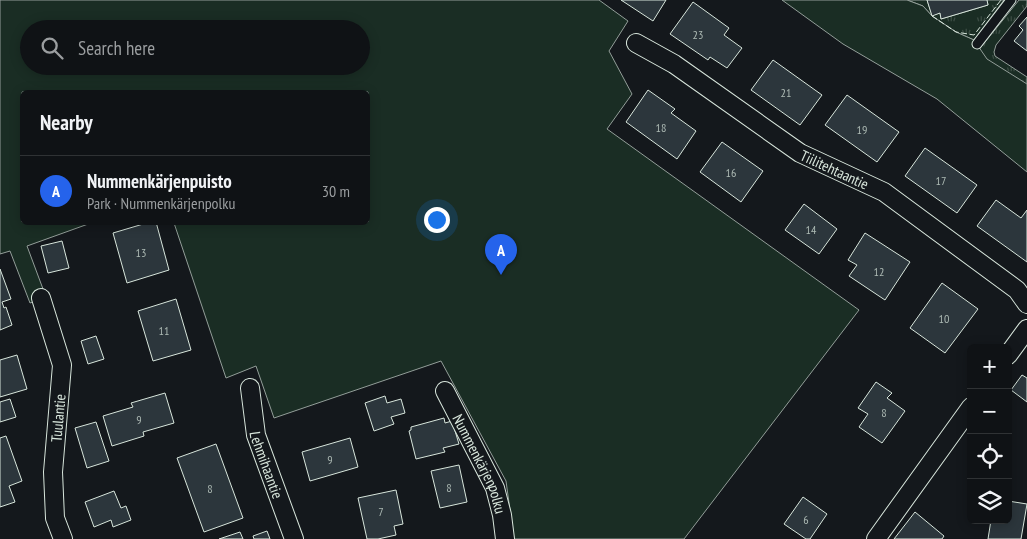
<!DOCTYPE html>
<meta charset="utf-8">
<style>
body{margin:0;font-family:"PT Sans Narrow",sans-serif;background:#181b1e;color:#f1f3f6}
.controls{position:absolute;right:15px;bottom:15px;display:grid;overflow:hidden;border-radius:8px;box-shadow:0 2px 12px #0003}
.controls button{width:45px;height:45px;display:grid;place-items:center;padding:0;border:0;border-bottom:1px solid #2f3234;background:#0f1215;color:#f1f3f6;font:25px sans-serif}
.you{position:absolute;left:436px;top:219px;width:18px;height:18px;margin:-12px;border:4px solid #fff;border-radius:50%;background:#1a73e8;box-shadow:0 0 0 8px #1a73e833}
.badge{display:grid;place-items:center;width:32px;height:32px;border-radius:50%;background:#2563eb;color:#fff;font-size:16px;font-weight:700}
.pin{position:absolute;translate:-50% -41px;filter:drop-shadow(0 1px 2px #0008)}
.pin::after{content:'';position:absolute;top:26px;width:18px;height:15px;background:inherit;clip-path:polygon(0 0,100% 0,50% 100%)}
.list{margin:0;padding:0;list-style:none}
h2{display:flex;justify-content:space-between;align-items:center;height:65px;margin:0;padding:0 20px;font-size:21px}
h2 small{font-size:16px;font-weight:400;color:#9b9ea0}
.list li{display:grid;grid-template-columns:32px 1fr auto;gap:15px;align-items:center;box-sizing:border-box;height:70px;padding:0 20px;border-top:1px solid #2f3234}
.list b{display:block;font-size:19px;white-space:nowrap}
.list p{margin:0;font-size:16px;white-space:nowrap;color:#9b9ea0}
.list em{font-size:16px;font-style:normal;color:#9b9ea0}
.icon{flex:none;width:28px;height:28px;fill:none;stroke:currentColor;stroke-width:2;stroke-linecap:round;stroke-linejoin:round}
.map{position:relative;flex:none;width:1027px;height:539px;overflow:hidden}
.search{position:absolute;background:#0f1215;box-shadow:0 2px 12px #0003;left:20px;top:20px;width:350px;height:55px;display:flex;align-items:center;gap:12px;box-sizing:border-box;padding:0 18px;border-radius:28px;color:#9b9ea0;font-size:19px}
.panel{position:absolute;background:#0f1215;box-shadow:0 2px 12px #0003;left:20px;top:90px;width:350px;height:135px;border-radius:8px}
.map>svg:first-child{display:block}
</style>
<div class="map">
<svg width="1027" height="539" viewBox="0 0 1027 539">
<defs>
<pattern id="grass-tufts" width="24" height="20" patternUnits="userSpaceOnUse" patternTransform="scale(1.25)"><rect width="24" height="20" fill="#1a2d24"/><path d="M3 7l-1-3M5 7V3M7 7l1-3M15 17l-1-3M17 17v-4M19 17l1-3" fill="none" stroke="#3b4b43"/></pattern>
</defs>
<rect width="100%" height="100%" fill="#14181c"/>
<!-- grass -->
<g fill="url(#grass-tufts)" stroke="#939e99">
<path d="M907,0h20l5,15 8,-2 1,6 47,-14 -1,-5h17l-30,40 -18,-8 -24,-16 -9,-10z"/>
<path d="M1019,0h8v6l-31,39 -2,7 1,4 32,21v32l-50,-57z"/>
</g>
<!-- park -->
<g fill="#1a2d24" stroke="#939e99" fill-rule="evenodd">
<path d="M0,0h599l29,21 -19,30 23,43 -25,35 252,181 -175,229h-170l-8,-58 -65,-120 -167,57 -18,-52 -30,12 -52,-155 194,-1v-130h-346v130l69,1 -64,23 19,51 -16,6 -20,-52 -10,3zM29,29h332v37h-332z"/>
<path d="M782,0h125l16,6 9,10 24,16 18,8 13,19 40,25v88l-90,-73 -94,-55z"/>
</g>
<!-- building -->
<g fill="#2c363c" stroke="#d8e6dc">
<path d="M621,0h45l-13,21z"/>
<path d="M927,0h60l1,5 -47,14 -1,-6 -8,3z"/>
<path d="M693,2l36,26 -5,7 18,13 -15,20 -17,-11 -2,3 -38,-26z"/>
<path d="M1027,17v34l-13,-10 9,-11 -4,-4z"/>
<path d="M773,60l49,35 -22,30 -49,-35z"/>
<path d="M648,90l27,19 -4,4 25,18 -19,28 -51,-37z"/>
<path d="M847,95l52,37 -22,30 -52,-37z"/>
<path d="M722,142l41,29 -22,31 -41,-30z"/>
<path d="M925,148l52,37 -20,28 -52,-37z"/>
<path d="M996,200l25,18 6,-8v52l-50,-36z"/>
<path d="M804,204l33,25 -18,25 -34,-24z"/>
<path d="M150,222h6l13,48 -42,13 -14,-50z"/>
<path d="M865,233l45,29 -25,38 -36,-24 8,-11 -9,-5z"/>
<path d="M62,241l7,27 -21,5 -7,-27z"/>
<path d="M0,269l11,30 -9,3 2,6 2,-1 6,18 -12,5z"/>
<path d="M942,283l36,26 -33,44 -35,-25z"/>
<path d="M176,299l15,51 -38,11 -15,-50z"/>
<path d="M96,336l8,23 -16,5 -7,-23z"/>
<path d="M17,355l10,34 -27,8v-37z"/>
<path d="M1022,375l5,3v24l-16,-12z"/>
<path d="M876,382l16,11 -5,5 18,13 -23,32 -23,-16 9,-13 -10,-6z"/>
<path d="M165,393l9,30 -31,9 1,4 -32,10 -9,-30 30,-9 -2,-4z"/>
<path d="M385,396l2,7 14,-4 4,14 -14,4 3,7 -20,7 -9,-28z"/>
<path d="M10,399l6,18 -16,5v-20z"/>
<path d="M444,418l1,5 7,-2 7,23 -16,4 2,4 -29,7 -7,-28 2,-1v-3z"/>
<path d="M96,422l13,39 -22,7 -12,-40z"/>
<path d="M6,436l16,45 -13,5 6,16 -15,5v-69z"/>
<path d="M350,438l8,29 -48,14 -8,-29z"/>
<path d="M216,444l27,74 -39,14 -27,-74z"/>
<path d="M459,465l8,37 -27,6 -9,-37z"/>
<path d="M396,490l7,34 -9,2 2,9 -18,4h-11l-9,-41z"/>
<path d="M114,491l7,17 5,-2 5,14 -18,7 -2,-7 -17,7 -9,-25z"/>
<path d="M803,497l24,17 -17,25h-4l-22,-15z"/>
<path d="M1008,501l19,3 -6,35h-33l3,-19h17z"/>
<path d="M915,512l29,24 -2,3h-48z"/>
<path d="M267,531l3,8h-16l-1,-3z"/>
<path d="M240,532l3,7h-24z"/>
</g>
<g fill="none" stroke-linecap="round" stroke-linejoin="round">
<!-- lane casing -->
<g stroke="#d8e6dc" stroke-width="11">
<path id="lane" d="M977,44l34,-44"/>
</g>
<!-- street casing -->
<g stroke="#d8e6dc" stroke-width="20">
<g id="street">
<path id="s1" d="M636,43l38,21 126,89 84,39 133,98 10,14"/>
<path d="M41,298l21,67 -9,107 2,46 8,21"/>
<path d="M1008,355l19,-26"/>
<path id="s2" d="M250,388l6,47 38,104"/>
<path id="s3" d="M445,391l50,97 7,27 3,24"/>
<path d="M876,539l95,-132"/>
</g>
</g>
<!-- lane -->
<use href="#lane" stroke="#14181c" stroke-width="9"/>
<!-- street -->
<use href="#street" stroke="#14181c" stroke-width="18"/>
<!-- fence -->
<path stroke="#d8e6dc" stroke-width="1" stroke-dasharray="6 2.5" stroke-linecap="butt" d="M932,16l24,16 18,3 27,-35"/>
</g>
<g text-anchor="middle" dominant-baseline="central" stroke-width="4" stroke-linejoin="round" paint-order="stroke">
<!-- number labels -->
<g font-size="12" fill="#adbab4">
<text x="698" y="34">23</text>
<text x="786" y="92">21</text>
<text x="661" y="127">18</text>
<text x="862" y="129">19</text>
<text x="731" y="172">16</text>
<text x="941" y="180">17</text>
<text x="811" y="229">14</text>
<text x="141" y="252">13</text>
<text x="879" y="271">12</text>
<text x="944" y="318">10</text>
<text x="164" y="330">11</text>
<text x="884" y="412">8</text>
<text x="139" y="419">9</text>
<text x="330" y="459">9</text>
<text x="449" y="487">8</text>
<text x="210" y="488">8</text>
<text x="381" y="511">7</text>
<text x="806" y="519">6</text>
</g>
<!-- street labels -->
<g font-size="15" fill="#d8e6dc" stroke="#14181c">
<text stroke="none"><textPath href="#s1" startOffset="236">Tiilitehtaantie</textPath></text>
<text transform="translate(58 418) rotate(-85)">Tuulantie</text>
<text stroke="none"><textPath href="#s3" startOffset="81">Nummenkärjenpolku</textPath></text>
<text stroke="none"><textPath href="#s2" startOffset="79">Lehmihaantie</textPath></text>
</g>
</g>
</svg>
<div class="controls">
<button>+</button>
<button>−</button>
<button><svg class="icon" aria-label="locate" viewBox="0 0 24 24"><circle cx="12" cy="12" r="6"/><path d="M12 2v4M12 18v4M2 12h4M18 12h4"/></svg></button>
<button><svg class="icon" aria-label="layers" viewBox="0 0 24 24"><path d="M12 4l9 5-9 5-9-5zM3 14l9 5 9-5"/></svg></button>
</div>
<div class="you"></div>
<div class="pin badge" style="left:501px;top:275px">A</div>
<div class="search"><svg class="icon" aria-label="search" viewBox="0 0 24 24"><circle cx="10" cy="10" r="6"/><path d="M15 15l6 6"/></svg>Search here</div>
<section class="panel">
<h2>Nearby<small></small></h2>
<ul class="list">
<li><span class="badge">A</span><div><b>Nummenkärjenpuisto</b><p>Park · Nummenkärjenpolku</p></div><em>30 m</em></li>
</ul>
</section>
</div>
